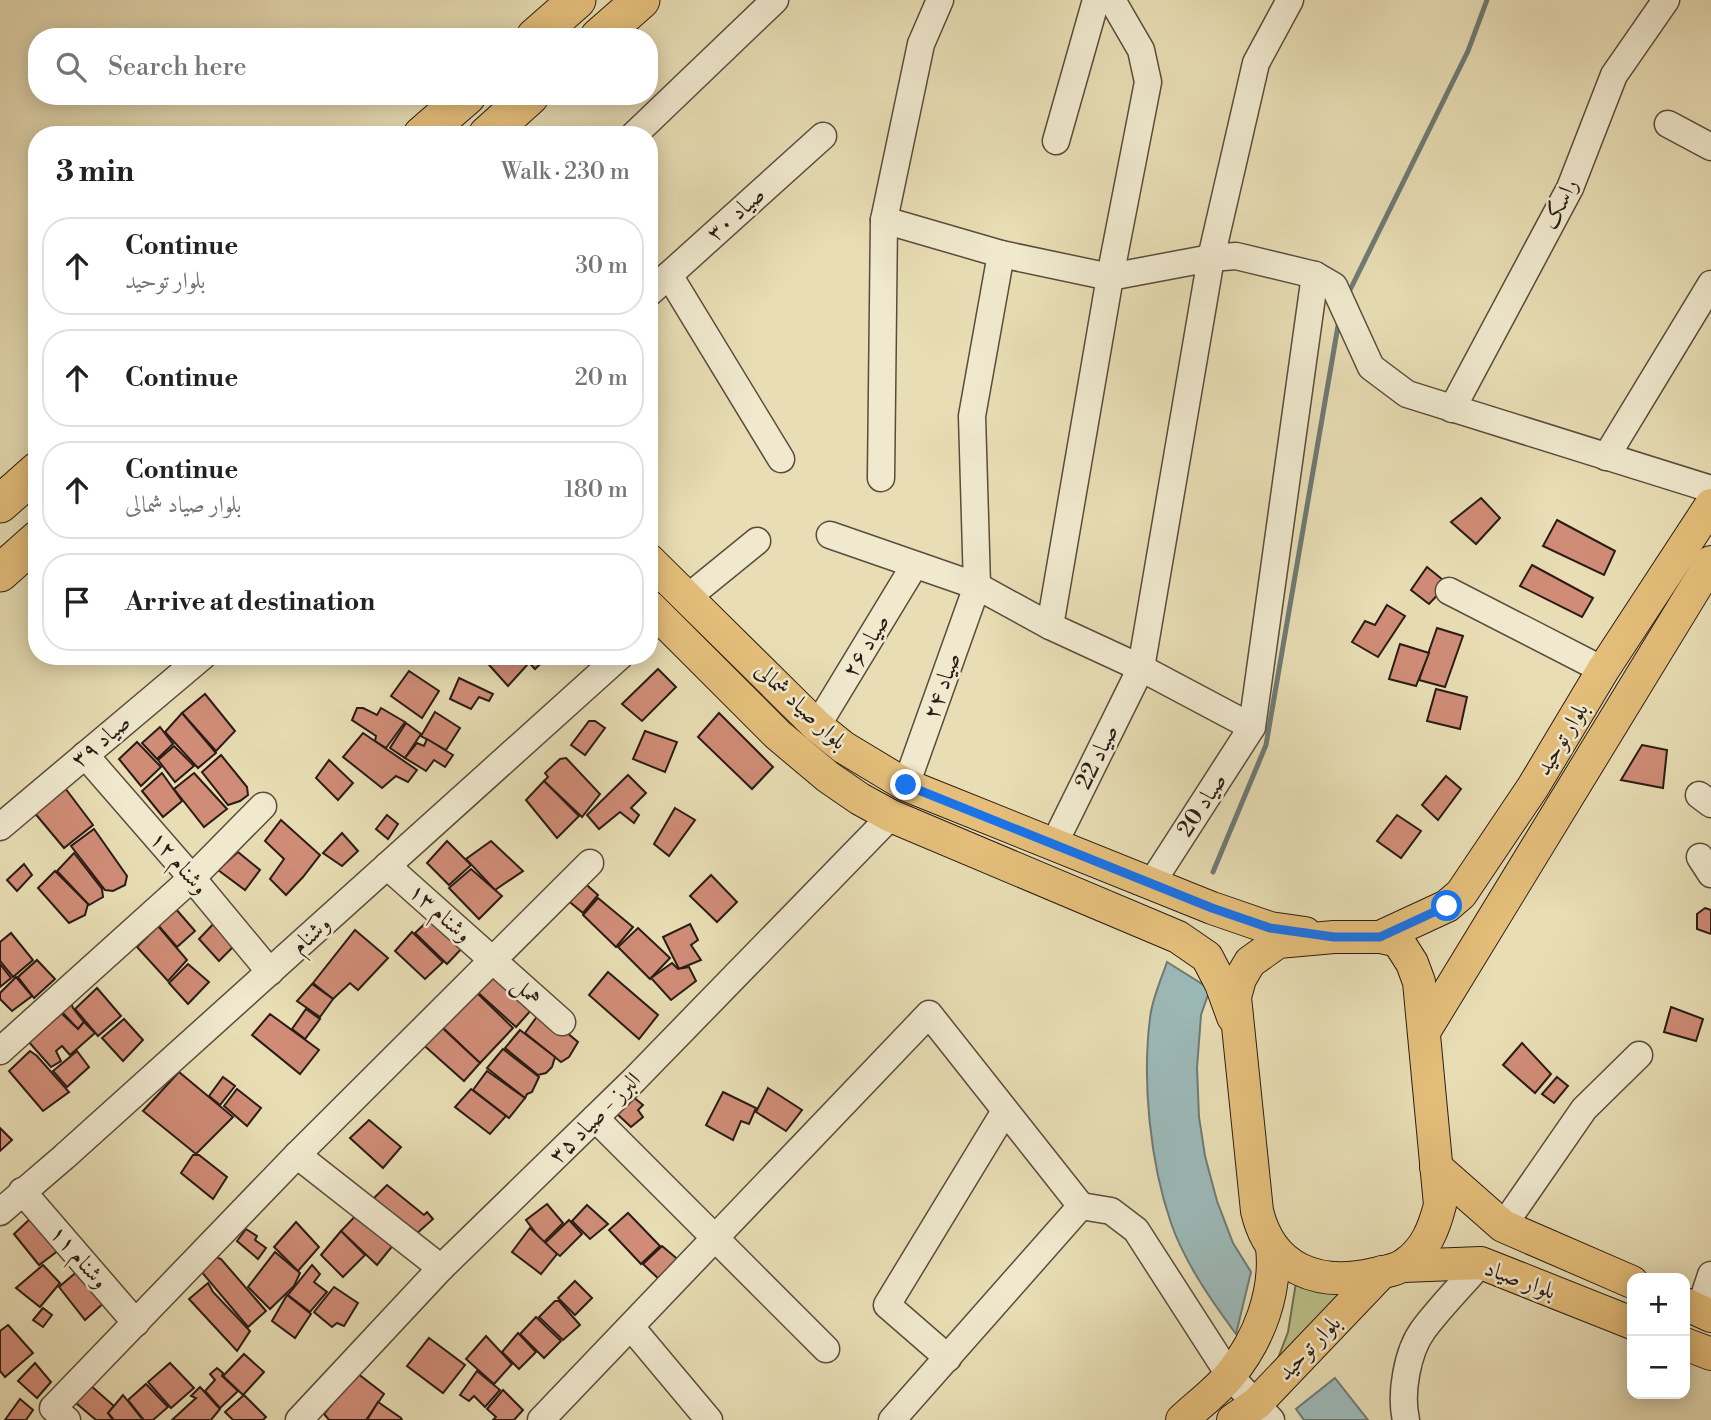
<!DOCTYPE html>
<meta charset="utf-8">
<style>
body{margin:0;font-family:"Libre Bodoni",Amiri,serif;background:#f6f6f6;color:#202124}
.controls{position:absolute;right:21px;bottom:21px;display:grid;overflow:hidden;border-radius:14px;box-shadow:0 4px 18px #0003}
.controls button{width:63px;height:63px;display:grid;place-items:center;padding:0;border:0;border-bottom:2px solid #e0e0e0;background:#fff;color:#202124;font:35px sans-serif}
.stop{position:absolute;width:21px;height:21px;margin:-16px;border:5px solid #1a73e8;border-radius:50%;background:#fff}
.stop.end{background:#1a73e8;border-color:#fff;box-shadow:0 2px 7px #0008}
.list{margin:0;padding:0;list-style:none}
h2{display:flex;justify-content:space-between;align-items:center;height:91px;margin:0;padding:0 28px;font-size:30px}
h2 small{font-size:23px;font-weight:400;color:#757577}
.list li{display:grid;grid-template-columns:46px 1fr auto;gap:21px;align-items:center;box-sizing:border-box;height:98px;margin:0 14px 14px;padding:0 14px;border:2px solid #e0e0e0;border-radius:28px}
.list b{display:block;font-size:26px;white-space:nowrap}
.list p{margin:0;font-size:23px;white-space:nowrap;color:#757577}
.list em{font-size:23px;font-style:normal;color:#757577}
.icon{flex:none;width:38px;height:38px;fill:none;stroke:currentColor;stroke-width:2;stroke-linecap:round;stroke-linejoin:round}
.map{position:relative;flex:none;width:1711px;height:1420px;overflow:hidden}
.search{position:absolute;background:#fff;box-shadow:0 4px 18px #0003;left:28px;top:28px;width:630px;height:77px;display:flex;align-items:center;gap:18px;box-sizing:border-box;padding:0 24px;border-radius:28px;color:#757577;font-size:26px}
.panel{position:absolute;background:#fff;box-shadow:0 4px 18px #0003;left:28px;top:126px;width:630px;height:539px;border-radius:28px}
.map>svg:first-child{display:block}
</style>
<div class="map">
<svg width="1711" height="1420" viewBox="0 0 1711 1420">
<rect width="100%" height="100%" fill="#e8ddb4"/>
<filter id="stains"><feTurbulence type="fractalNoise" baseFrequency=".00286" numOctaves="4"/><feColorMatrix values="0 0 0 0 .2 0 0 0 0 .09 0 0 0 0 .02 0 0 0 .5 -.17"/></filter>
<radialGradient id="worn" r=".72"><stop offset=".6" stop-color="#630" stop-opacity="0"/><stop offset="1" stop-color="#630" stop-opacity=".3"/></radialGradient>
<!-- green -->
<path fill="#bac08a" stroke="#726e4f" stroke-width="2" d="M1297,1276l51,17 -71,68 11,-29z"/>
<!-- water -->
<g fill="#9cb9b8" stroke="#6e7a76" stroke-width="2">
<path d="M1167,962l43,27 -9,26 -4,53 2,49 6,39 12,45 16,42 18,29 -15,62c-25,-34 -51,-71 -65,-111 -21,-61 -29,-141 -21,-205 2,-19 11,-38 17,-56z"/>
<path d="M1335,1378l33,42h-64l-8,-11z"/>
</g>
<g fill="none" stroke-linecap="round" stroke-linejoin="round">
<!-- stream -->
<g stroke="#6e7a76" stroke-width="5">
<path d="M1348,294l120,-243 19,-51"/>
<path d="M1213,872l53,-127 73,-425"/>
</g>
</g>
<!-- building -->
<g fill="#d08c77" stroke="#2a1c14" stroke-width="2">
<path d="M1481,498l19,20 -24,26 -25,-22z"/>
<path d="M1557,520l58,31 -11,24 -61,-29z"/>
<path d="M1532,565l61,33 -11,19 -62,-31z"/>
<path d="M1427,567l21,17 -19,20 -18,-14z"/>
<path d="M1387,605l18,11 -27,41 -26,-15 13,-21 10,4z"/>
<path d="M1437,628l26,8 -18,51 -26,-7z"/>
<path d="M1400,644l29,9 -13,33 -27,-7z"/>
<path d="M481,656h40l7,8 -20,22z"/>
<path d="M523,656h26l-14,13z"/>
<path d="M658,669l18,18 -34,34 -20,-17z"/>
<path d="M409,671l30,20 -17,27 -31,-22z"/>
<path d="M459,678l34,16 -4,7 -10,-4 -8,12 -21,-10z"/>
<path d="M1436,689l31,8 -7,32 -33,-8z"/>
<path d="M205,694l30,37 -19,20 -34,-38z"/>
<path d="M357,708h6l14,7 4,-7 24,14 -19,26 -11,-7 1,-5 -24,-16z"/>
<path d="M435,712l25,16 -14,22 -25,-14z"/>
<path d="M182,713l34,40 -18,15 -33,-36z"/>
<path d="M719,713l54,54 -21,22 -54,-52z"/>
<path d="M589,721h6l10,7 -20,27 -14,-10z"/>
<path d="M406,723l15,11 -16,24 -15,-10z"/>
<path d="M160,727l13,17 -16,15 -15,-16z"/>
<path d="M645,731l32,11 -12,30 -32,-13z"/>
<path d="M363,733l54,37 -9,12 -12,-6 -14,12 -39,-31z"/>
<path d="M427,739l26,16 -8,12 -11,-7 -8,11 -21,-13 12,-15 7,3z"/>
<path d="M137,742l24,25 -20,19 -22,-27z"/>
<path d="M1642,745l25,5 -4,38 -42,-8z"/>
<path d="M174,746l20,20 -19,16 -17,-22z"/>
<path d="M221,755l26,32 1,8 -8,6 -12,4 -26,-33z"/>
<path d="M566,758l34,36 -18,23 -38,-36 4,-4 -3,-4 15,-14z"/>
<path d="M329,760l24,23 -15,17 -22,-22z"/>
<path d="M162,773l20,28 -19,16 -21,-26z"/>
<path d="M194,773l33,36 -23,18 -30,-38z"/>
<path d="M628,775l18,18 -15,15 8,7 -5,8 -14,-11 -21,17 -12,-14z"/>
<path d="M1446,776l15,13 -23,31 -16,-15z"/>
<path d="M544,781l35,35 -22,22 -31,-38z"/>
<path d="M62,784l31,41 -29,23 -31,-37z"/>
<path d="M675,808l20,12 -26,36 -15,-12z"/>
<path d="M387,815l11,9 -10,15 -12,-10z"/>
<path d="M1397,815l24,16 -20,27 -24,-17z"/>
<path d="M281,820l39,35 -17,22 -17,18 -16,-16 14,-20 -19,-18z"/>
<path d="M94,829l33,47 -2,9 -12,6 -8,-1 -34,-44z"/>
<path d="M342,833l16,18 -16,15 -19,-13z"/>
<path d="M447,841l24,24 -22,20 -22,-22z"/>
<path d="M491,841l32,30 -28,19 -29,-31z"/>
<path d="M238,852l22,18 -15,20 -27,-20z"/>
<path d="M74,853l28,36 1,8 -14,8 -32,-34z"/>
<path d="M24,864l8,11 -15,16 -10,-11z"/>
<path d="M471,869l31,27 -23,23 -30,-31z"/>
<path d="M55,871l33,33 -3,11 -16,8 -31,-35z"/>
<path d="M711,875l26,27 -20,20 -27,-26z"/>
<path d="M579,878l19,17 -15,18 -18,-15z"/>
<path d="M598,898l35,29 -17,20 -33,-32z"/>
<path d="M175,908l20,23 -18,16 -20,-23z"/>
<path d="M1705,908l6,2v24l-14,-5v-15z"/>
<path d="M434,915l31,30 -18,19 -32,-31z"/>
<path d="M217,920l21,22 -19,19 -20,-22z"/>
<path d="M690,924l8,16 -7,5 10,15 -22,9 -16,-32z"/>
<path d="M158,926l29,34 -19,21 -31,-34z"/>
<path d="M638,928l32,30 -20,21 -32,-32z"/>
<path d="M355,930l33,28 -30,32 -8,-7 -17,16 -20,-16z"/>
<path d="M412,932l31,30 -18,17 -30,-28z"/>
<path d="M11,933l22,27 -20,17 -13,-16v-19z"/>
<path d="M37,960l18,19 -21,19 -16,-21z"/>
<path d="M672,963l6,6 11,-2 7,14 -25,19 -20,-22z"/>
<path d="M0,964l11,14 -11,9z"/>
<path d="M188,964l21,18 -21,22 -19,-21z"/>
<path d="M492,971l41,37 -17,19 -42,-38z"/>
<path d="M608,972l50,43 -19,24 -50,-44z"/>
<path d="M16,977l16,19 -20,15 -12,-12v-6z"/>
<path d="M312,984l21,15 -13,18 -23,-16z"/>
<path d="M97,988l24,28 -23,20 -23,-27z"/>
<path d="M472,988l41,40 -33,35 -41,-39z"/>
<path d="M70,1001l3,7 11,14 -6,7 -17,-18z"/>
<path d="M1671,1007l32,12 -7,22 -32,-9z"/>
<path d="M306,1009l14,10 -15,20 -13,-10z"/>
<path d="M541,1011l37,31 -9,15 -8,5 -36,-29z"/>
<path d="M60,1012l18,17 6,-7 11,11 -25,22 -8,-9 -6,5 5,10 -10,6 -23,-26z"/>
<path d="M270,1014l49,36 -19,24 -48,-39z"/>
<path d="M124,1019l19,21 -20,21 -21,-23z"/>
<path d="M436,1022l44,41 -16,18 -45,-40z"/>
<path d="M520,1030l35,27 -3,10 -6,6 -8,2 -33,-27z"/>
<path d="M1522,1043l29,31 -16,19 -32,-28z"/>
<path d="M503,1049l36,28 -7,15 -5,2 -2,4 -38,-30z"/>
<path d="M30,1051l7,5 32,36 -26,19 -34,-40z"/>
<path d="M77,1051l12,16 -22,20 -14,-16z"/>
<path d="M487,1071l38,27 -16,20 -36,-28z"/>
<path d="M179,1072l54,45 -37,37 -53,-43z"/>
<path d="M223,1077l12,9 -15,19 -11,-9z"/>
<path d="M1557,1077l11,9 -14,17 -12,-9z"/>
<path d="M768,1088l34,22 -16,21 -30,-19z"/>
<path d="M237,1089l24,19 -14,18 -23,-20z"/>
<path d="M471,1089l35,27 -16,18 -35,-27z"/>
<path d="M723,1092l33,16 -7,16 -8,-3 -8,19 -27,-15z"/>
<path d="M632,1096l11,9 -5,5 5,7 -12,10 -16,-15z"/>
<path d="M369,1120l32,27 -18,21 -33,-30z"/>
<path d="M0,1128l12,12 -12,11z"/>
<path d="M193,1155h6l28,22 -14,22 -32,-26z"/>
<path d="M387,1185l37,30 3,-3 6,7 -19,17 -42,-36z"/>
<path d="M547,1204l16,19 -20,20 -17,-23z"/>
<path d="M587,1205l21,19 -18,15 -18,-18z"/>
<path d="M362,1209l37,29 -22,27 -36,-34z"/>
<path d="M628,1213l32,33 -19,18 -32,-34z"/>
<path d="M33,1216l26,34 -20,15 -25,-31z"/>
<path d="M569,1220l13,14 -22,22 -16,-12z"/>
<path d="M296,1222l23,25 -21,24 -24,-24z"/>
<path d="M530,1228l27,26 -16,20 -29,-22z"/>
<path d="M246,1229l11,7 -2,4 11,8 -8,11 -21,-18z"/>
<path d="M341,1231l24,24 -22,22 -22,-22z"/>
<path d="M662,1246l19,16 -18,21 -20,-19z"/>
<path d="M275,1252l25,21 -6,13 -24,23 -22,-22z"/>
<path d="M211,1255l10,4 45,52 -18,16 -48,-57z"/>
<path d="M43,1265l17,18 -20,24 -24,-19z"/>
<path d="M312,1265l8,9 -6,8 13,10 -17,20 -22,-17z"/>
<path d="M80,1269l26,32 -21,19 -26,-33z"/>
<path d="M575,1281l17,17 -17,17 -17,-17z"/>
<path d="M208,1283l5,9 37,39 -13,20 -48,-52z"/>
<path d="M334,1287l24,16 -14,23 -7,-3 -5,4 -18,-15z"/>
<path d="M287,1295l24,19 -16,24 -23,-17z"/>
<path d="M555,1301h4l21,24 -17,15 -24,-23z"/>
<path d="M43,1308l9,7 -9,12 -10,-7z"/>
<path d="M536,1317l25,24 -17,17 -24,-24z"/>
<path d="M8,1325l25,28 -28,24 -5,-6v-40z"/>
<path d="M518,1333l18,19 -17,17 -17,-17z"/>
<path d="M486,1336l26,28 -18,20 -28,-25z"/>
<path d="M429,1338l36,27 -22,28 -36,-27z"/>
<path d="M244,1354l20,18 -21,23 -20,-19z"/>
<path d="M35,1363l16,19 -14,16 -19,-17z"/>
<path d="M170,1363l24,25 -23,20 -23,-26z"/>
<path d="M217,1368l6,5 -1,3 16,15 -18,17 -15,-17 10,-11 -5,-6z"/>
<path d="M477,1371l23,19 -15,17 -11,-11 -5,5 -9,-6z"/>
<path d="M357,1373l27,21 -18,26h-37l-5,-6z"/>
<path d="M146,1384l22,23 -15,13h-9l-16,-20z"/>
<path d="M90,1385l24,21 -6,7 5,7h-17l-20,-17z"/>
<path d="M200,1387l20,22 -9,11h-39l24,-22 -5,-2z"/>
<path d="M503,1390l20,20 -9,10h-21l3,-3 -9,-8z"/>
<path d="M123,1395l20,25h-29l-6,-7z"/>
<path d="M244,1395l22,22 -3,3h-30l-8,-8z"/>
<path d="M20,1399l13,11 -7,10h-21z"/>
<path d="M378,1402l23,16 1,2h-35z"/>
</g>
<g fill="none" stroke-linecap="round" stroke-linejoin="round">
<!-- minor casing -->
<g stroke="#5a4c3c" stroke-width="29">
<g id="minor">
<path d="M1668,124l43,23"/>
<path d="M634,135l141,-135"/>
<path d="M1056,141l40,-141"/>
<path d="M884,220l117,34 109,23 101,-19 25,-2 79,19 19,11 37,81 36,27 304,95"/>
<path d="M669,275l112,184"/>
<path d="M649,293l174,-157"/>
<path d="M1452,409l118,-221 44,-113 52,-75"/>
<path d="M1606,457l105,-173"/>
<path d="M881,478l3,-258 37,-176 19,-44"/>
<path d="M830,535l147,51 73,40 91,42 111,59"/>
<path d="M1449,591l154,79"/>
<path d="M687,598l70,-57"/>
<path d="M1050,626l60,-349 38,-195 -7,-32 -29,-50"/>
<path d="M817,726l97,-160"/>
<path d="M85,755l107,123 78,94"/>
<path d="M906,785l71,-199 -5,-170 29,-162"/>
<path d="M1699,795l12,9"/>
<path d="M0,827l203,-171"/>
<path d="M1053,846l88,-178 70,-410 45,-195 34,-63"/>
<path d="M1700,857l11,17"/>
<path d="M387,866l175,156"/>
<path d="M1151,884l101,-157 63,-452"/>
<path d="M0,1051l192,-173 71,-72"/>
<path d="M595,1118l231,231"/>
<path d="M297,1155l144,113"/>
<path d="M22,1191l114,132"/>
<path d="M0,1212l64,-55 556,-501"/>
<path d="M1503,1226l81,-117 55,-54"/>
<path d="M1699,1311l12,-36"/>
<path d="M631,1327l78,93"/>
<path d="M948,1358l-61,-53 118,-194"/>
<path d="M67,1420l-14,-12 244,-253 293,-292"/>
<path d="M299,1420l142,-152 193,-188 257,-264"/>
<path d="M541,1420l388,-406 152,192"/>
<path d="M892,1420l189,-214 30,5 25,19 94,146 41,44"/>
<path d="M1406,1420c-6,-26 1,-68 17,-90 17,-23 39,-45 58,-67"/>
</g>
</g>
<!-- major casing -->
<g stroke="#2a1c14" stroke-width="34">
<g id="major">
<path d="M649,560l168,166 26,21 63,38 306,123 58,20 35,5"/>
<path d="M649,606l129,129 50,42 32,22 31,17 287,121 29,20 14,27 12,33"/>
<path d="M1334,937h46l18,4 14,22 7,19 21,223c-6,23 -14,45 -35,59 -8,6 -21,8 -31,10 -55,13 -103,-4 -117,-63l-22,-214 5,-18 10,-17 28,-20z"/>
<path d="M1380,937l67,-31 14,-12 72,-107 70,-117 108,-165"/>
<path d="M1424,1032l287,-470"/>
<path d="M1436,1167l67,59 129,56"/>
<path d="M1403,1266l78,-3 151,60"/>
<path d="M1685,1304l26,12"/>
<path d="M1685,1344l26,10"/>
<path d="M1182,1420c16,-15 35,-29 48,-45 29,-35 47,-83 42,-128"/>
<path d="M1233,1420l24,-17 125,-131"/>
</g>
</g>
<!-- highway casing -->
<g stroke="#2a1c14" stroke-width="39">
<g id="highway">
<path d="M535,37l42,-37"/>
<path d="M599,37l42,-37"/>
<path d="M422,135l45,-39"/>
<path d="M487,135l43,-39"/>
<path d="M0,504l37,-33"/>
<path d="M0,573l37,-33"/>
</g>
</g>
<!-- minor -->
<use href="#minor" stroke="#f0e9ce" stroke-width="26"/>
<!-- major -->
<use href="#major" stroke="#e4be7a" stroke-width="32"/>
<!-- highway -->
<use href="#highway" stroke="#e4be7a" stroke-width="37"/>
</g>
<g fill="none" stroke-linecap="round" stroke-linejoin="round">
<!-- route -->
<path stroke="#1a73e8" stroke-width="9" d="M906,785l306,123 58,20 64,9h46l67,-31"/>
</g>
<g text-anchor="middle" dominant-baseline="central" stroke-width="5" stroke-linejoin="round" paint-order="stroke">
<!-- street labels -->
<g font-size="23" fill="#2a1c14" stroke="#f0e9ce">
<text transform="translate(1560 204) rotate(-64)">راسک</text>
<text transform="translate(736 214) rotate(-42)">صیاد ۳۰</text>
<text transform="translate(866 646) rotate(-59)">صیاد ۲۶</text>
<text transform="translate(942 686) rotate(-70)">صیاد ۲۴</text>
<text transform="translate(801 706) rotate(43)">بلوار صیاد شمالی</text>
<text transform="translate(1562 739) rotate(-59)">بلوار توحید</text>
<text transform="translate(101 741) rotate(-40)">صیاد ۳۹</text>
<text transform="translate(1097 757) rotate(-64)">صیاد 22</text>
<text transform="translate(1202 805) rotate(-57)">صیاد 20</text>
<text transform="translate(179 863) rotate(49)">وشنام ۱۲</text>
<text transform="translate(440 913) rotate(42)">وشنام ۱۳</text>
<text transform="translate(311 935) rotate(-42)">وشنام</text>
<text transform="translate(527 991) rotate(42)">همل</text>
<text transform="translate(595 1118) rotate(-45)">البرز - صیاد ۳۵</text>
<text transform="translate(79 1257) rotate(49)">وشنام ۱۱</text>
<text transform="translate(1520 1280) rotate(20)">بلوار صیاد</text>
<text transform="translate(1309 1348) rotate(-46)">بلوار توحید</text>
</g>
</g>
<rect width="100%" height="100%" filter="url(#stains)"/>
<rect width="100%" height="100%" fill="url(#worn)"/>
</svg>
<div class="controls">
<button>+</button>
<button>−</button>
</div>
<div class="stop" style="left:1447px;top:906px"></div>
<div class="stop end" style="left:906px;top:785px"></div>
<div class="search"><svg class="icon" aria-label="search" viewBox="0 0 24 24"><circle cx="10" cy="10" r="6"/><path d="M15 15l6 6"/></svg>Search here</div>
<section class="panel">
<h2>3 min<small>Walk · 230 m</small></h2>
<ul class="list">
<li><svg class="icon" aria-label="ahead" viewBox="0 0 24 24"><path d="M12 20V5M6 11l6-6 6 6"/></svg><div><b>Continue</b><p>بلوار توحید</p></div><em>30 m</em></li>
<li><svg class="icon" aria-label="ahead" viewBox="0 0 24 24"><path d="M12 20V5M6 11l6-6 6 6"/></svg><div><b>Continue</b></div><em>20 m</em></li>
<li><svg class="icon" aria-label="ahead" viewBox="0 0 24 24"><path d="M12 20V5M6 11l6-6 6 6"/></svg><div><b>Continue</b><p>بلوار صیاد شمالی</p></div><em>180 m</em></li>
<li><svg class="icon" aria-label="arrive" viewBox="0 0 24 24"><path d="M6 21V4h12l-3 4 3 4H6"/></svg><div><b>Arrive at destination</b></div></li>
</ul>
</section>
</div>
